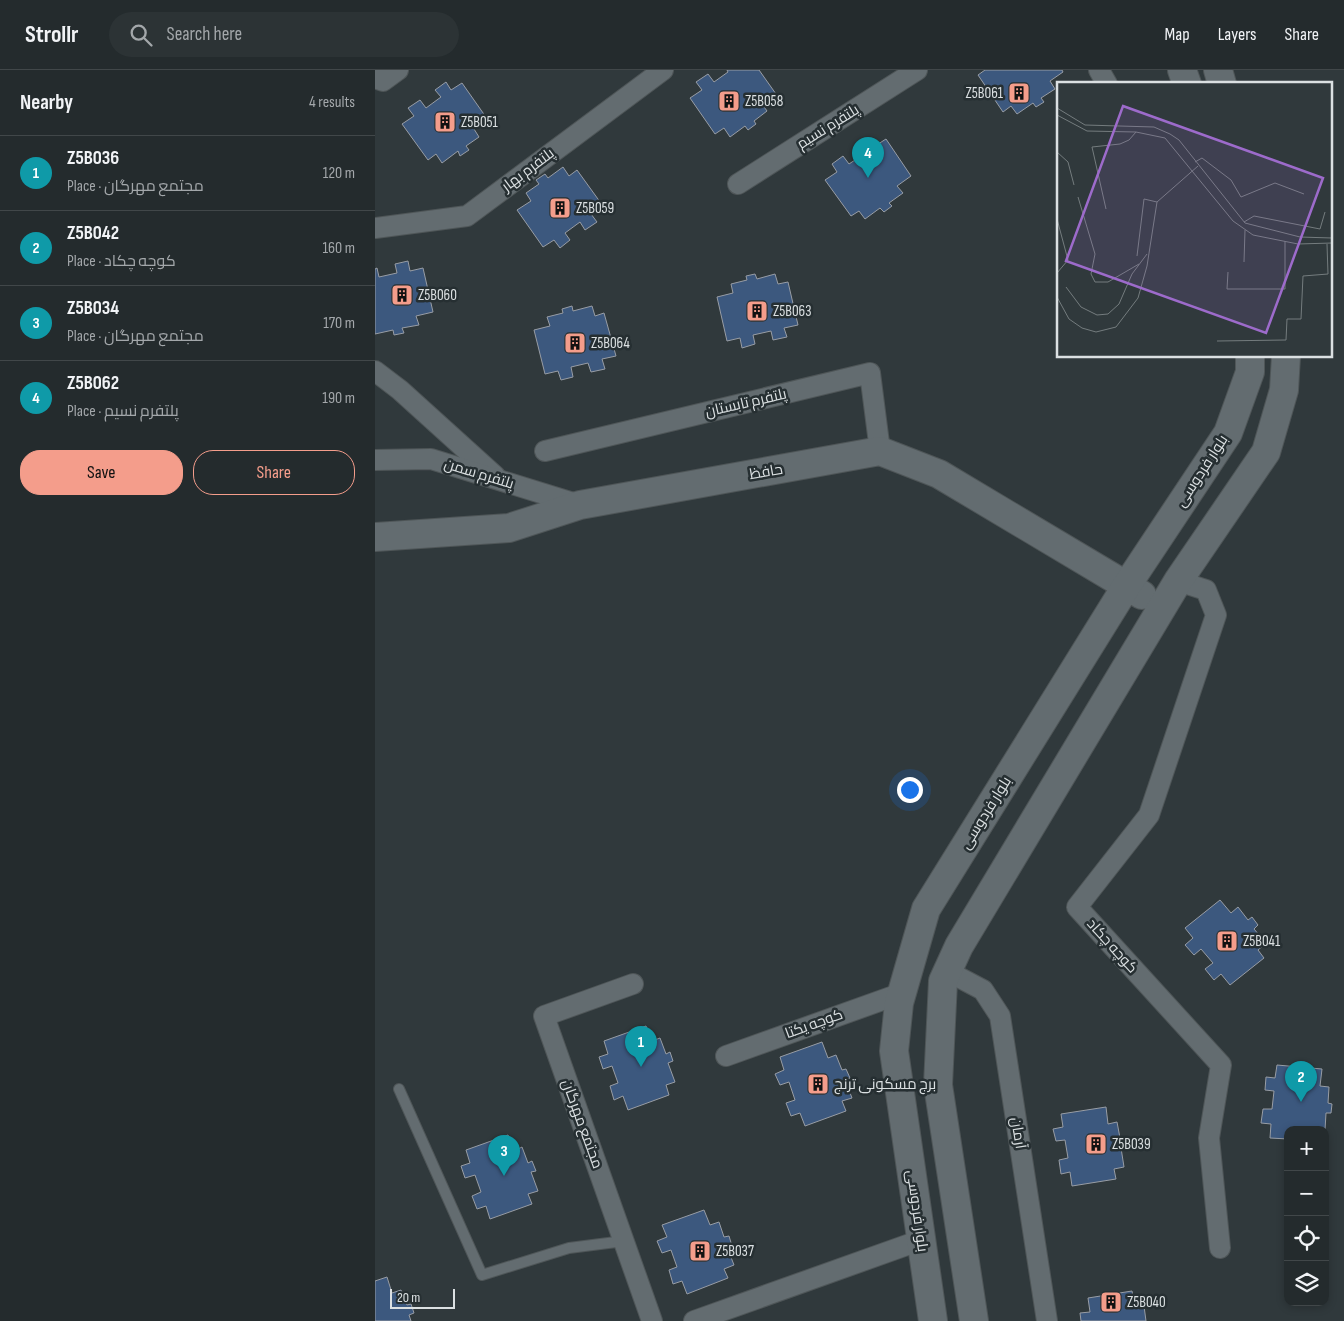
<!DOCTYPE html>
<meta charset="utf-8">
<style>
body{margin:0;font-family:"Sofia Sans Condensed",Cairo,sans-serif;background:#2c3335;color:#f1f3f6}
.controls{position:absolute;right:15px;bottom:15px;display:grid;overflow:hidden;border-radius:10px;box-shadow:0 2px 8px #0003}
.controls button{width:45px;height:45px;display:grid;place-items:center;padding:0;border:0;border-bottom:1px solid #414749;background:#242b2d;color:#f1f3f6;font:25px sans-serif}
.scale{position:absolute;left:15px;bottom:12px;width:65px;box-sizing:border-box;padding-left:5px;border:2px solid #dbe0e2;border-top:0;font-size:14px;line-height:18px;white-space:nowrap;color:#dbe0e2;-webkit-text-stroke:4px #262f32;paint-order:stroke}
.you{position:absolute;left:534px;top:719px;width:18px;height:18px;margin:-12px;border:4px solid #fff;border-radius:50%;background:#1a73e8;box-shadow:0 0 0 8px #1a73e833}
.badge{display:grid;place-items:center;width:32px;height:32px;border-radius:50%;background:#f49d8b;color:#fff;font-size:16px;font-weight:700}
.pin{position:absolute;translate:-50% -41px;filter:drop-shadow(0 1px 2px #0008)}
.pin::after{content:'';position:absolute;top:26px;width:18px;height:15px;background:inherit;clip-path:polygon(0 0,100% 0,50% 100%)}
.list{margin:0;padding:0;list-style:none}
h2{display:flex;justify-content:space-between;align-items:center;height:65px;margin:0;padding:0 20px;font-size:21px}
h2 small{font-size:16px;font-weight:400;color:#a3a7aa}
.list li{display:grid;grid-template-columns:32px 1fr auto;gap:15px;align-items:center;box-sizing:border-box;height:75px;padding:0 20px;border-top:1px solid #414749}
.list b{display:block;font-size:19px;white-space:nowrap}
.list p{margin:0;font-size:16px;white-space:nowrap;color:#a3a7aa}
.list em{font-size:16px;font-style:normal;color:#a3a7aa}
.actions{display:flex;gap:10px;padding:15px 20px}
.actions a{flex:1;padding:11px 0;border:1px solid #f49d8b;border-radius:20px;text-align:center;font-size:18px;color:#f49d8b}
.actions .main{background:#f49d8b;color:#111}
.icon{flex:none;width:28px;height:28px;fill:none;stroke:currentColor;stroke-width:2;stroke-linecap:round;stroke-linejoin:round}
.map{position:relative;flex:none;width:969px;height:1251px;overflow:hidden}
header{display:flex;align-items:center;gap:30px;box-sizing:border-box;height:70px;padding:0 25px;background:#242b2d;border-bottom:1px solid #414749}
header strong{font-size:24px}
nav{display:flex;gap:28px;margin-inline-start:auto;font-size:18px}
.search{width:350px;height:45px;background:#2c3335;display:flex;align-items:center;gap:12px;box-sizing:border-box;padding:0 18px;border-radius:28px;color:#a3a7aa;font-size:19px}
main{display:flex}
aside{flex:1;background:#242b2d}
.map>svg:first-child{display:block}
</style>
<header>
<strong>Strollr</strong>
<div class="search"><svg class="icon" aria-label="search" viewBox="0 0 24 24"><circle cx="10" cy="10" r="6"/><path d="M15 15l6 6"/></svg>Search here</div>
<nav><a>Map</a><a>Layers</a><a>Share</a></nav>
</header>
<main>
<aside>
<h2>Nearby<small>4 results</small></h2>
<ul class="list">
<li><span class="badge" style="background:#0f9aa8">1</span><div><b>Z5B036</b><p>Place · مجتمع مهرگان</p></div><em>120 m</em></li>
<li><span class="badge" style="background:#0f9aa8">2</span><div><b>Z5B042</b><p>Place · کوچه چکاد</p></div><em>160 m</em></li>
<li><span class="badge" style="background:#0f9aa8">3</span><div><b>Z5B034</b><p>Place · مجتمع مهرگان</p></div><em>170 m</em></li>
<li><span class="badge" style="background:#0f9aa8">4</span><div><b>Z5B062</b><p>Place · پلتفرم نسیم</p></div><em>190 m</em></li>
</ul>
<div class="actions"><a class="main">Save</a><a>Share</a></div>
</aside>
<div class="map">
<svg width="969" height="1251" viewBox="0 0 969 1251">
<rect width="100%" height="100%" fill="#30393c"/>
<!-- building -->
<g fill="#3c587e" stroke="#989da5">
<path d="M352,0h32l17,24 -14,10 5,7 -13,10 2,3 -8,6 -3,-4 -15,11 -6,-9 -9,6 -25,-36 12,-8 -6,-8 12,-8 6,8 14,-10z"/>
<path d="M610,0h77l1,2 -13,9 5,8 -14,9 3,4 -8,5 -3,-4 -16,11 -6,-8 -8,6 -25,-37z"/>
<path d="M71,12l5,8 11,-7 26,37 -14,9 5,8 -13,9 3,4 -9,6 -2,-5 -16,12 -6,-9 -8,6 -26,-36 12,-8 -6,-8 12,-8 6,8 15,-11 -6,-7z"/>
<path d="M494,68l6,8 11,-7 25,37 -14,10 6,7 -14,10 3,3 -8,6 -4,-4 -15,11 -6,-8 -8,5 -26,-36 12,-8 -5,-8 11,-8 6,8 15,-10 -6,-8z"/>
<path d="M188,97l6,9 8,-6 26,36 -12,8 6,8 -12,8 -5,-8 -15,11 5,7 -10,8 -6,-8 -11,7 -26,-37 14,-9 -5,-8 13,-9 -3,-4 9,-6 3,4z"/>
<path d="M33,191l2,10 13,-3 10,44 -17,4 3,9 -17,3 2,5 -10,2 -1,-5 -18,4v-65l2,-1 2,9 18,-4 -2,-9z"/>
<path d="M380,204l2,5 18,-5 3,10 10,-2 10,43 -14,3 3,9 -14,3 -2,-9 -18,4 2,9 -13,4 -2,-10 -13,3 -10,-44 16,-4 -2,-9 16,-4 -1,-4z"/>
<path d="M197,236l1,5 19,-5 3,10 9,-3 12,43 -14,3 3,10 -14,3 -3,-9 -17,4 2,10 -12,3 -3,-9 -13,3 -11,-44 16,-4 -3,-9 16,-4 -1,-4z"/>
<path d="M845,830l11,13 7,-6 10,13 4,-3 6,8 -4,4 12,14 -8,7 6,8 -34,27 -9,-11 -7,6 -9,-11 8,-6 -12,-14 -7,6 -9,-10 8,-7 -8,-10z"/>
<path d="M271,956l6,15 8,-3 6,16 4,-2 3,9 -5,2 7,19 -9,3 3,10 -41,15 -5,-14 -9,4 -4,-14 8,-3 -6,-17 -9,3 -4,-12 9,-3 -4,-13z"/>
<path d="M447,972l6,16 8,-3 6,15 4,-1 4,9 -5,2 7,18 -10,3 4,10 -41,15 -5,-13 -9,3 -5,-13 9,-3 -6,-18 -9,3 -5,-11 9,-4 -4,-13z"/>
<path d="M902,995l45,4 -2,17 9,1 -1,16 4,1 -1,9h-5l-1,17h-37v9l-18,-1 1,-14 -10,-1 2,-14h9l2,-18 -9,-1 1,-13 9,1z"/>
<path d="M731,1037l2,17 9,-2 3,16h4l2,9 -5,1 3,19 -10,2 2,10 -44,7 -2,-14 -9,2 -2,-14 9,-2 -3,-18 -9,1 -3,-12 10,-2 -2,-13z"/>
<path d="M133,1065l6,16 8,-4 6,16 4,-2 4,10 -5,1 7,19 -10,3 4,10 -42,15 -4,-13 -9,3 -5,-13 9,-4 -6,-17 -10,3 -4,-12 9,-3 -4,-13z"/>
<path d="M329,1140l6,15 9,-3 5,15 5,-1 3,10 -5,1 7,18 -10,4 4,9 -41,16 -5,-13 -9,3 -4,-14 8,-3 -6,-17 -9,3 -5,-12 10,-4 -5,-12z"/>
<path d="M12,1207l5,16 9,-3 6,15 4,-1 3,9 -5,2 2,6h-36v-40z"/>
<path d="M757,1221l3,17 9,-2 2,15h-65l-1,-8 10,-1 -2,-14z"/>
</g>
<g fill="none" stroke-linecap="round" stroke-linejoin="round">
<!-- lane casing -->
<g stroke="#4f5658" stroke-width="12">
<path id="lane" d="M24,1019l83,186 87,-27 55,-7"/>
</g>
<!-- street casing -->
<g stroke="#4f5658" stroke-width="22">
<g id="street">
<path d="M724,0l8,14"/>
<path d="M0,8l8,3 15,-11"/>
<path d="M363,114l179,-114"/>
<path d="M0,158l92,-12 196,-146"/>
<path d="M0,301l25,19 95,86"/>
<path d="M170,381l325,-78 10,78"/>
<path d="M0,390l56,-1 149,46"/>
<path d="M803,511l28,9 10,25 -67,200 -72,92 144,158 -12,73 11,110"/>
<path d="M572,901l36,19 17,26 47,305"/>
<path d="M258,914l-89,32 108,305"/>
<path d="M351,986l176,-63"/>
<path d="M319,1251l227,-81"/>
</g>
</g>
<!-- secondary casing -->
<g stroke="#4f5658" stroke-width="30">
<g id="secondary">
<path d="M807,0l5,14"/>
<path d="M843,0l4,14"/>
<path d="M0,467l134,-9 71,-23 300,-54 59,23 203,121"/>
<path d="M558,1251l-39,-270 5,-48 27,-94 201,-324 101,-152 22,-61v-16"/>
<path d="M599,1251l-36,-236 5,-104 16,-35 219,-365 88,-129 18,-62 2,-34"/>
</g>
</g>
<!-- lane -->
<use href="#lane" stroke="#636c70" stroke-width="10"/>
<!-- street -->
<use href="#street" stroke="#636c70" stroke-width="20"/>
<!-- secondary -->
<use href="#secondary" stroke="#636c70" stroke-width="28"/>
</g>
<!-- icons -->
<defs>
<g id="building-square" transform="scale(1.125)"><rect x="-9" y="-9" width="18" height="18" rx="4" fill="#f49d8b" stroke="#262f32"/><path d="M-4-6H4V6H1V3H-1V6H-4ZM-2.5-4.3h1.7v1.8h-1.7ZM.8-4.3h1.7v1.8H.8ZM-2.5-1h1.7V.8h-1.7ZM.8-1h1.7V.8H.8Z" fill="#111"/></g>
</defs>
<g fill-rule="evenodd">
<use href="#building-square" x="644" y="23"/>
<use href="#building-square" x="354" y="31"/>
<use href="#building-square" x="70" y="52"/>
<use href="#building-square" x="185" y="138"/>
<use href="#building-square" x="27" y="225"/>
<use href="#building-square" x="382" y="241"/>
<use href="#building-square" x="200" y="273"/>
<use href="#building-square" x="852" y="871"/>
<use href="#building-square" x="443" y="1014"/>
<use href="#building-square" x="721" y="1074"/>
<use href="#building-square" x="325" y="1181"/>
<use href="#building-square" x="736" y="1232"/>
</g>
<g text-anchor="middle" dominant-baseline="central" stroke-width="5" stroke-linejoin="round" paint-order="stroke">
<!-- poi labels -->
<g font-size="15" fill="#dbe0e2" stroke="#262f32" text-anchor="start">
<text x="628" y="23" text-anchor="end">Z5B061</text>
<text x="370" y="31">Z5B058</text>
<text x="86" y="52">Z5B051</text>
<text x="201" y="138">Z5B059</text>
<text x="43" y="225">Z5B060</text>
<text x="398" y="241">Z5B063</text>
<text x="216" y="273">Z5B064</text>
<text x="868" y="871">Z5B041</text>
<text x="459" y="1014">برج مسکونی ترنج</text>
<text x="737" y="1074">Z5B039</text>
<text x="341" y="1181">Z5B037</text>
<text x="752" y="1232">Z5B040</text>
</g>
<!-- street labels -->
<g font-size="15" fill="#dbe0e2" stroke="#262f32">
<text transform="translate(453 57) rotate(-32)">پلتفرم نسیم</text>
<text transform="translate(153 100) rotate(-37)">پلتفرم بهار</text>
<text transform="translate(371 333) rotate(-13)">پلتفرم تابستان</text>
<text transform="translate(827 401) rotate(-57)">بلوار فردوسی</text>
<text transform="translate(391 402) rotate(-10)">حافظ</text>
<text transform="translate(104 404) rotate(17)">پلتفرم سمن</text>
<text transform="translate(611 743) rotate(-58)">بلوار فردوسی</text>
<text transform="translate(737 876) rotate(48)">کوچه چکاد</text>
<text transform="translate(439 954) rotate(-20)">کوچه یکتا</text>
<text transform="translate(207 1054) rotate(70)">مجتمع مهرگان</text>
<text transform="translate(643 1063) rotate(81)">آرمان</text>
<text transform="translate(542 1141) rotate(82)">بلوار فردوسی</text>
</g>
</g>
<!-- overview -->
<g transform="translate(682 12)">
<rect width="275" height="275" fill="#30393c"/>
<path fill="none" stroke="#747c7e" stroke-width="1" d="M0,26l28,17 69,2 16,7 9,6 66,83 55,14 32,1M0,33l30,16 49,1 29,6 68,83 20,14 45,9 34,-1M0,70l11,10 6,23M138,80l7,-4 29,22 10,17 34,-14 29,11M21,115l17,57 -4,20 4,8h13l31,-18M49,127l-14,-62 28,-3 9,-4 7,-8M0,137l11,41 -11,13M187,140l10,-6 66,13 5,-17M80,174l7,-57 13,3M187,180l1,-32M171,190l-1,17h58v-48M9,205l15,20 16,8 11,-1 11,-10 13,-30 15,-20M0,215l12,22 13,9 14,4 20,-5 22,-29 9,-32 10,-64 41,-36M160,259l69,-1 1,-21h14l2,-43 25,-2 -1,-30"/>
<path fill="#9d6bcb" fill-opacity="0.15" stroke="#9d6bcb" stroke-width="2.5" d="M66,24l200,72 -57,155 -200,-72z"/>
<rect width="275" height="275" fill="none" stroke="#dbe0e2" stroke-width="2.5"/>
</g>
</svg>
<div class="controls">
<button>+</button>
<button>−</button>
<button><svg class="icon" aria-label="locate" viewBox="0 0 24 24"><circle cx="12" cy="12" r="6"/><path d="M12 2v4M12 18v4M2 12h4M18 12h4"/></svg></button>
<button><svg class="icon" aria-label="layers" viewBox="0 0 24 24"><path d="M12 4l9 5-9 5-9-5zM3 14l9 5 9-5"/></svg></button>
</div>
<div class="scale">20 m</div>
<div class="you"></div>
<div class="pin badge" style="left:266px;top:997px;background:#0f9aa8">1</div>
<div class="pin badge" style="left:926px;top:1032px;background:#0f9aa8">2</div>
<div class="pin badge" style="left:129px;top:1106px;background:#0f9aa8">3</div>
<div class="pin badge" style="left:493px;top:108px;background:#0f9aa8">4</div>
</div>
</main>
